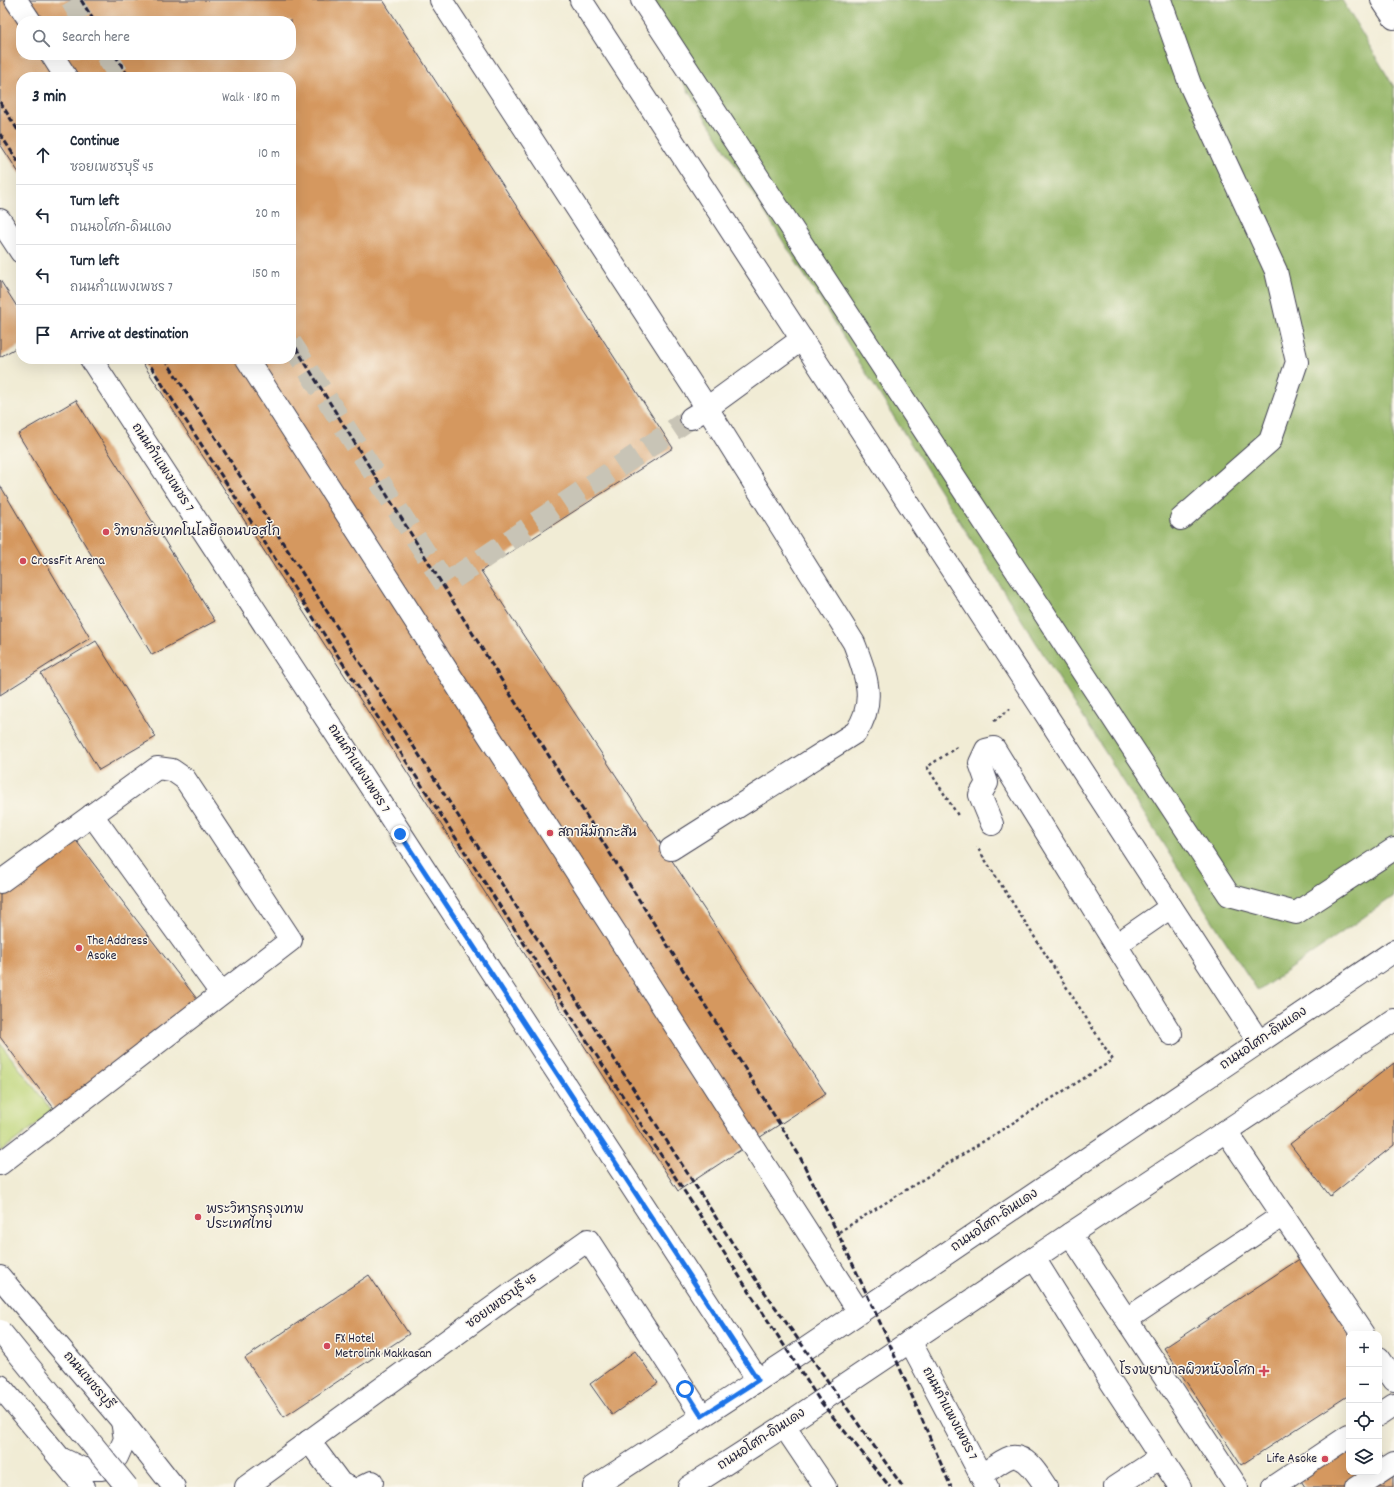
<!DOCTYPE html>
<meta charset="utf-8">
<style>
body{margin:0;font-family:Dekko,"Playpen Sans Thai",sans-serif;background:#f2f2f3;color:#1f2937}
.controls{position:absolute;right:12px;bottom:12px;display:grid;overflow:hidden;border-radius:8px;box-shadow:0 4px 16px #0002}
.controls button{width:36px;height:36px;display:grid;place-items:center;padding:0;border:0;border-bottom:1px solid #e0e1e3;background:#fff;color:#1f2937;font:20px sans-serif}
.stop{position:absolute;width:12px;height:12px;margin:-9px;border:3px solid #1a73e8;border-radius:50%;background:#fff}
.stop.end{background:#1a73e8;border-color:#fff;box-shadow:0 1px 4px #0008}
.list{margin:0;padding:0;list-style:none}
h2{display:flex;justify-content:space-between;align-items:center;height:52px;margin:0;padding:0 16px;font-size:17px}
h2 small{font-size:13px;font-weight:400;color:#747a83}
.list li{display:grid;grid-template-columns:26px 1fr auto;gap:12px;align-items:center;box-sizing:border-box;height:60px;padding:0 16px;border-top:1px solid #e0e1e3}
.list b{display:block;font-size:15px;white-space:nowrap}
.list p{margin:0;font-size:13px;white-space:nowrap;color:#747a83}
.list em{font-size:13px;font-style:normal;color:#747a83}
.icon{flex:none;width:22px;height:22px;fill:none;stroke:currentColor;stroke-width:2;stroke-linecap:round;stroke-linejoin:round}
.map{position:relative;flex:none;width:1394px;height:1487px;overflow:hidden}
.search{position:absolute;background:#fff;box-shadow:0 4px 16px #0002;left:16px;top:16px;width:280px;height:44px;display:flex;align-items:center;gap:10px;box-sizing:border-box;padding:0 14px;border-radius:16px;color:#747a83;font-size:15px}
.panel{position:absolute;background:#fff;box-shadow:0 4px 16px #0002;left:16px;top:72px;width:280px;height:292px;border-radius:16px}
.map>svg:first-child{display:block}
</style>
<div class="map">
<svg width="1394" height="1487" viewBox="0 0 1394 1487">
<rect width="100%" height="100%" fill="#fbf7ec"/>
<filter id="ink" filterUnits="userSpaceOnUse"><feTurbulence type="fractalNoise" baseFrequency=".025" numOctaves="2"/><feDisplacementMap in="SourceGraphic" scale="8" xChannelSelector="R" yChannelSelector="G"/><feConvolveMatrix kernelMatrix="1 2 1 2 8 2 1 2 1" color-interpolation-filters="sRGB"/></filter>
<filter id="wash" filterUnits="userSpaceOnUse"><feTurbulence type="fractalNoise" baseFrequency=".012" numOctaves="4" result="noise"/><feDisplacementMap in="SourceGraphic" scale="16" xChannelSelector="R" yChannelSelector="G"/><feGaussianBlur stdDeviation="0.9" result="paint"/><feColorMatrix in="noise" values="0 0 0 0 0 0 0 0 0 0 0 0 0 0 0 0 0 1.4 0 .05"/><feComposite in="paint" operator="in"/></filter>
<g filter="url(#wash)">
<rect width="100%" height="100%" fill="#f1ecd5"/>
<!-- green -->
<path fill="#bfd67a" stroke="#707c5a" d="M0,1043l53,69 -53,40z"/>
<!-- forest -->
<path fill="#97b76a" stroke="#5c6c52" d="M631,0h711l52,87v809l-136,95 -81,-125z"/>
<g id="blocks">
<!-- building -->
<g fill="#d5985f" fill-rule="evenodd">
<path d="M0,0h383l290,448 -192,123 345,523 -148,97 -538,-832h151v-282h-270v99l-21,-32zM21,21h270v34h-270z"/>
<path d="M0,280l21,33v32l-21,12z"/>
<path d="M76,400l139,221 -63,34 -134,-221z"/>
<path d="M0,485l90,153 -90,57z"/>
<path d="M96,641l60,96 -57,33 -58,-96z"/>
<path d="M74,838l126,165 -144,108 -56,-74v-143z"/>
<path d="M1394,1063v82l-64,51 -40,-52z"/>
<path d="M1304,1256l51,78h-6v61l-108,70 -77,-117z"/>
<path d="M369,1275l40,59 -125,83 -39,-59z"/>
<path d="M635,1351l23,32 -46,32 -22,-31z"/>
<path d="M1349,1428v44h30v-20l15,24v11h-89l-14,-22z"/>
</g>
</g>
</g>
<g filter="url(#ink)">
<use href="#blocks" fill-opacity="0" stroke="#414052" stroke-width="1"/>
<g fill="none" stroke-linecap="round" stroke-linejoin="round">
<!-- minor-tunnel -->
<g stroke="#c8c4b6" stroke-width="22" stroke-dasharray="22 11" stroke-linecap="butt">
<path d="M71,0l13,21"/>
<path d="M106,55l14,22"/>
<path d="M291,343l154,241 246,-166"/>
</g>
<!-- minor casing -->
<g stroke="#414052" stroke-width="24">
<g id="minor">
<path d="M16,0l14,21"/>
<path d="M441,0l266,408 95,-69"/>
<path d="M581,0l678,1042"/>
<path d="M642,0l587,895 67,18 98,-64"/>
<path d="M1160,0l31,87 85,184 21,91 -27,79 -89,78"/>
<path d="M52,55l14,22"/>
<path d="M0,220l21,32"/>
<path d="M91,359l667,1021"/>
<path d="M247,359l612,953"/>
<path d="M92,815l129,178"/>
<path d="M992,824l-12,-29 7,-12 -7,-20 6,-13 8,-2 122,197"/>
<path d="M671,849l185,-117c21,-31 10,-57 -2,-89l-147,-235 -16,10"/>
<path d="M0,882l157,-114 15,2 13,9 106,161 -291,224"/>
<path d="M1171,907l-55,38 55,89"/>
<path d="M1226,1131l137,203"/>
<path d="M1070,1234l167,253"/>
<path d="M1034,1258l77,124 69,105"/>
<path d="M1127,1319l156,-104"/>
<path d="M910,1341l77,146"/>
<path d="M1379,1358l15,22"/>
<path d="M1379,1415l15,-10"/>
<path d="M784,1426l41,61"/>
<path d="M309,1441l32,43 8,3"/>
<path d="M981,1476c9,-6 20,-16 30,-19 16,-3 28,20 35,30"/>
<path d="M246,1487l264,-192 78,-55 114,176"/>
<path d="M362,1487l10,-5"/>
<path d="M1115,1487l46,-30"/>
<path d="M1273,1487l76,-51"/>
<path d="M1357,1487l37,-24"/>
</g>
</g>
<!-- major casing -->
<g stroke="#414052" stroke-width="24">
<g id="major">
<path d="M1382,0l12,18"/>
<path d="M0,1277l122,144 52,66"/>
<path d="M0,1386l84,101"/>
<path d="M62,1459l21,10h19l15,-12 8,-18 -3,-18"/>
<path d="M594,1487l198,-129 602,-407"/>
<path d="M689,1487l95,-61 286,-192 324,-214"/>
</g>
</g>
<!-- path -->
<g stroke="#414052" stroke-width="2.5" stroke-dasharray="3 3" stroke-linecap="butt">
<path d="M994,721l16,-12"/>
<path d="M957,747l-30,20 32,50"/>
<path d="M839,1232l274,-172 -136,-213"/>
</g>
<!-- minor -->
<use href="#minor" stroke="#fff" stroke-width="22"/>
<!-- major -->
<use href="#major" stroke="#fff" stroke-width="22"/>
<!-- rail -->
<g stroke="#22223b" stroke-width="3" stroke-dasharray="6 3" stroke-linecap="butt">
<path d="M81,0l13,21"/>
<path d="M115,55l14,22"/>
<path d="M0,102l21,33"/>
<path d="M0,134l21,32"/>
<path d="M291,340l216,349 292,466 50,101 35,75 67,156"/>
<path d="M146,359l674,1042 70,86"/>
<path d="M165,359l591,921 147,207"/>
</g>
<!-- major-bridge casing -->
<g stroke="#414052" stroke-width="24" stroke-linecap="butt">
<path id="major-bridge" d="M0,1331l127,156"/>
</g>
<!-- major-bridge -->
<use href="#major-bridge" stroke="#fff" stroke-width="22"/>
</g>
</g>
<g fill="none" stroke-linecap="round" stroke-linejoin="round" filter="url(#ink)">
<!-- route -->
<path stroke="#1a73e8" stroke-width="5" d="M400,834l358,546 -56,36 -17,-27"/>
</g>
<!-- markers -->
<g fill="#d1495b" stroke="#fbf7ec" stroke-width="1.5">
<circle cx="106" cy="532" r="4"/>
<circle cx="23" cy="561" r="4"/>
<circle cx="550" cy="833" r="4"/>
<circle cx="79" cy="948" r="4"/>
<circle cx="198" cy="1217" r="4"/>
<circle cx="327" cy="1346" r="4"/>
<path d="M1262 1365h4v4h4v4h-4v4h-4v-4h-4v-4h4z"/>
<circle cx="1325" cy="1459" r="4"/>
</g>
<g text-anchor="middle" dominant-baseline="central" stroke-width="3" stroke-linejoin="round" paint-order="stroke">
<!-- street labels -->
<g font-size="13" fill="#22223b" stroke="#fbf7ec">
<text transform="translate(162 468) rotate(57)">ถนนกำแพงเพชร 7</text>
<text transform="translate(358 769) rotate(57)">ถนนกำแพงเพชร 7</text>
<text transform="translate(1264 1039) rotate(-34)">ถนนอโศก-ดินแดง</text>
<text transform="translate(995 1221) rotate(-34)">ถนนอโศก-ดินแดง</text>
<text transform="translate(502 1302) rotate(-36)">ซอยเพชรบุรี 45</text>
<text transform="translate(88 1381) rotate(50)">ถนนเพชรบุรี</text>
<text transform="translate(949 1414) rotate(62)">ถนนกำแพงเพชร 7</text>
<text transform="translate(762 1440) rotate(-33)">ถนนอโศก-ดินแดง</text>
</g>
<!-- poi labels -->
<g font-size="13" fill="#22223b" stroke="#fbf7ec" text-anchor="start">
<text x="114" y="532">วิทยาลัยเทคโนโลยีดอนบอสโก</text>
<text x="31" y="561">CrossFit Arena</text>
<text x="558" y="833">สถานีมักกะสัน</text>
<text x="87" y="941">The Address<tspan x="87" dy="15">Asoke</tspan></text>
<text x="206" y="1210">พระวิหารกรุงเทพ<tspan x="206" dy="15">ประเทศไทย</tspan></text>
<text x="335" y="1339">FX Hotel<tspan x="335" dy="15">Metrolink Makkasan</tspan></text>
<text x="1255" y="1371" text-anchor="end">โรงพยาบาลผิวหนังอโศก</text>
<text x="1317" y="1459" text-anchor="end">Life Asoke</text>
</g>
</g>
</svg>
<div class="controls">
<button>+</button>
<button>−</button>
<button><svg class="icon" aria-label="locate" viewBox="0 0 24 24"><circle cx="12" cy="12" r="6"/><path d="M12 2v4M12 18v4M2 12h4M18 12h4"/></svg></button>
<button><svg class="icon" aria-label="layers" viewBox="0 0 24 24"><path d="M12 4l9 5-9 5-9-5zM3 14l9 5 9-5"/></svg></button>
</div>
<div class="stop" style="left:685px;top:1389px"></div>
<div class="stop end" style="left:400px;top:834px"></div>
<div class="search"><svg class="icon" aria-label="search" viewBox="0 0 24 24"><circle cx="10" cy="10" r="6"/><path d="M15 15l6 6"/></svg>Search here</div>
<section class="panel">
<h2>3 min<small>Walk · 180 m</small></h2>
<ul class="list">
<li><svg class="icon" aria-label="ahead" viewBox="0 0 24 24"><path d="M12 20V5M6 11l6-6 6 6"/></svg><div><b>Continue</b><p>ซอยเพชรบุรี 45</p></div><em>10 m</em></li>
<li><svg class="icon" aria-label="left" viewBox="0 0 24 24"><path d="M17 20v-9H6M10 6l-5 5 5 5"/></svg><div><b>Turn left</b><p>ถนนอโศก-ดินแดง</p></div><em>20 m</em></li>
<li><svg class="icon" aria-label="left" viewBox="0 0 24 24"><path d="M17 20v-9H6M10 6l-5 5 5 5"/></svg><div><b>Turn left</b><p>ถนนกำแพงเพชร 7</p></div><em>150 m</em></li>
<li><svg class="icon" aria-label="arrive" viewBox="0 0 24 24"><path d="M6 21V4h12l-3 4 3 4H6"/></svg><div><b>Arrive at destination</b></div></li>
</ul>
</section>
</div>
